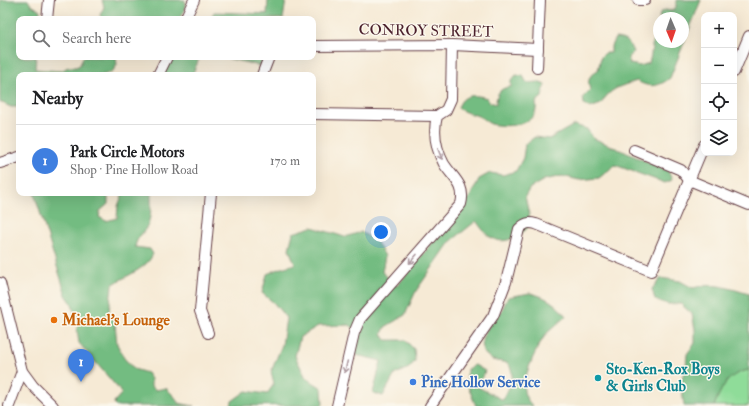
<!DOCTYPE html>
<meta charset="utf-8">
<style>
body{margin:0;font-family:"IM FELL Double Pica",serif;background:#f6f6f6;color:#202124}
.controls{position:absolute;right:12px;top:12px;display:grid;overflow:hidden;border-radius:8px;box-shadow:0 4px 16px #0002}
.controls button{width:36px;height:36px;display:grid;place-items:center;padding:0;border:0;border-bottom:1px solid #e0e0e0;background:#fff;color:#202124;font:20px sans-serif}
.compass{position:absolute;left:653px;top:12px;width:36px;height:36px;border-radius:50%;background:#fff;box-shadow:0 4px 16px #0002;rotate:178deg}
.you{position:absolute;left:381px;top:232px;width:14px;height:14px;margin:-10px;border:3px solid #fff;border-radius:50%;background:#1a73e8;box-shadow:0 0 0 6px #1a73e833}
.badge{display:grid;place-items:center;width:26px;height:26px;border-radius:50%;background:#1a73e8;color:#fff;font-size:13px;font-weight:700}
.pin{position:absolute;translate:-50% -33px;filter:drop-shadow(0 1px 2px #0008)}
.pin::after{content:'';position:absolute;top:21px;width:14px;height:12px;background:inherit;clip-path:polygon(0 0,100% 0,50% 100%)}
.list{margin:0;padding:0;list-style:none}
h2{display:flex;justify-content:space-between;align-items:center;height:52px;margin:0;padding:0 16px;font-size:17px}
h2 small{font-size:13px;font-weight:400;color:#757577}
.list li{display:grid;grid-template-columns:26px 1fr auto;gap:12px;align-items:center;box-sizing:border-box;height:72px;padding:0 16px;border-top:1px solid #e0e0e0}
.list b{display:block;font-size:15px;white-space:nowrap}
.list p{margin:0;font-size:13px;white-space:nowrap;color:#757577}
.list em{font-size:13px;font-style:normal;color:#757577}
.icon{flex:none;width:22px;height:22px;fill:none;stroke:currentColor;stroke-width:2;stroke-linecap:round;stroke-linejoin:round}
.map{position:relative;flex:none;width:749px;height:406px;overflow:hidden}
.search{position:absolute;background:#fff;box-shadow:0 4px 16px #0002;left:16px;top:16px;width:300px;height:44px;display:flex;align-items:center;gap:10px;box-sizing:border-box;padding:0 14px;border-radius:8px;color:#757577;font-size:15px}
.panel{position:absolute;background:#fff;box-shadow:0 4px 16px #0002;left:16px;top:72px;width:300px;height:124px;border-radius:8px}
.map>svg:first-child{display:block}
</style>
<div class="map">
<svg width="749" height="406" viewBox="0 0 749 406">
<rect width="100%" height="100%" fill="#fbf7ec"/>
<filter id="ink" filterUnits="userSpaceOnUse"><feTurbulence type="fractalNoise" baseFrequency=".025" numOctaves="2"/><feDisplacementMap in="SourceGraphic" scale="8" xChannelSelector="R" yChannelSelector="G"/><feConvolveMatrix kernelMatrix="1 2 1 2 8 2 1 2 1" color-interpolation-filters="sRGB"/></filter>
<filter id="wash" filterUnits="userSpaceOnUse"><feTurbulence type="fractalNoise" baseFrequency=".012" numOctaves="4" result="noise"/><feDisplacementMap in="SourceGraphic" scale="16" xChannelSelector="R" yChannelSelector="G"/><feGaussianBlur stdDeviation="0.9" result="paint"/><feColorMatrix in="noise" values="0 0 0 0 0 0 0 0 0 0 0 0 0 0 0 0 0 1.4 0 .05"/><feComposite in="paint" operator="in"/></filter>
<g filter="url(#wash)">
<rect width="100%" height="100%" fill="#f6ead5"/>
<!-- green -->
<path fill="#8fdc99" stroke="#6c7e62" d="M749,370v36h-35c8,-19 13,-33 35,-36z"/>
<!-- forest -->
<g fill="#73bc81" stroke="#5e6e56">
<path d="M0,0h28l3,5 9,5 -1,9h-20v38h17l-1,12 26,2 7,-4h8l4,-2 3,-8h33l1,8 -5,7 -9,3h-84v32h-8l-11,-5z"/>
<path d="M102,0h83v10l-6,9h-77l-2,-4 4,-8z"/>
<path d="M268,0h18l-3,19h-73l4,-7 53,2z"/>
<path d="M676,0h25l-31,78c-11,9 -21,10 -33,3 -17,5 -28,8 -36,23l-11,4 -6,-4 -1,-7 7,-7c-3,-10 -1,-15 8,-20l3,-13 4,-4h6v-7l4,-8c11,1 14,4 18,14l-5,6 2,6 10,2 9,-3c3,-9 2,-16 5,-25l5,-1v5h24v-24h-24l1,-5 5,-3 8,1 3,-4z"/>
<path d="M170,57h30l-8,18h-31z"/>
<path d="M222,57h43l-5,9z"/>
<path d="M516,75l7,1 4,7 11,-1 7,3 -3,12 -6,5c4,24 -28,26 -45,22 -5,-2 -8,-6 -13,-8 -8,-3 -13,-3 -20,-8 4,-14 16,-14 29,-10l2,4 7,2c0,-10 4,-17 15,-17v-6z"/>
<path d="M574,125l13,4 6,9 75,33 4,9 -7,3 -50,-18 -16,13 -20,2 -17,-4 -18,4 -14,8 -5,8 6,28c-8,10 -24,21 -37,15 -8,-3 -13,-12 -18,-18l-26,21 -34,49 -11,24 -20,12 -3,7 4,6h19l9,9 1,12 -6,7 -14,6 -12,22 -10,-3 8,-32 -29,-7 5,-22 -7,-7 -32,1 -18,11 -5,19 11,22 16,10 1,17 -92,1 1,-5 14,-10 21,3 7,-10 -3,-12 11,-27 4,-27 -12,-15 -12,-10 5,-19 14,-6 14,-4 -6,-15 4,-16 19,-6 33,10 16,-5 15,9 9,15 -3,16 15,14 73,-89 9,-18 11,-6 13,2 13,-4 7,-13 2,-14 10,-7 14,2z"/>
<path d="M34,193h68l6,4v7l-8,7 -1,6 7,4 11,-3 1,-12 5,-13h28c0,11 1,25 -5,35 -5,8 -9,9 -11,19l15,2 3,5c-6,15 -28,22 -41,31l-3,27 6,11 2,21 7,14 10,11 13,4 4,6v7l5,4 10,-2 9,9 3,6 16,3h-79l-1,-4 8,-9 -43,-50 -2,-13 1,-8 -7,-20 -5,-7z"/>
<path d="M661,278l19,3 13,7c22,-6 35,0 56,6v76c-22,4 -27,17 -35,36h-30l-3,-26 5,-12 1,-14 8,-11v-14l-3,-15 -11,-10h-13l-13,-4 -3,-11z"/>
<path d="M530,293c17,4 25,10 36,23 -6,6 -13,11 -19,17 -9,11 -22,39 -23,54 -1,7 4,15 9,19h-57l-9,-22v-15l8,-4 10,6 -7,16 25,13c6,-13 14,-23 5,-37l-16,-3 -9,-8 -1,-13 7,-14 12,-13 7,-15z"/>
</g>
</g>
<g filter="url(#ink)">
<g fill="none" stroke-linecap="round" stroke-linejoin="round">
<!-- street casing -->
<g stroke="#643d44" stroke-width="12">
<g id="street">
<path d="M638,0h7"/>
<path d="M47,19l2,-19"/>
<path d="M185,19l9,-19"/>
<path d="M313,46l139,-1 86,4"/>
<path d="M537,68l3,-68"/>
<path d="M734,72l15,-36"/>
<path d="M158,75l9,-18"/>
<path d="M262,75l7,-18"/>
<path d="M313,114l124,2"/>
<path d="M634,150l47,20 8,10 60,25"/>
<path d="M0,163l19,-6"/>
<path d="M0,283l22,88 11,15 20,20"/>
<path d="M208,333l-8,-22 11,-118"/>
<path d="M9,406l13,-35"/>
<path d="M337,406l17,-73 6,-14 101,-115c5,-19 -8,-26 -17,-40 -8,-15 -11,-32 -7,-48l9,-6 5,-11 1,-54"/>
<path d="M430,406l63,-90 13,-34 13,-53c6,-6 9,-7 17,-5l115,47 53,-126"/>
</g>
</g>
<!-- street -->
<use href="#street" stroke="#fff" stroke-width="10"/>
</g>
<!-- one-way arrows -->
<defs><path id="oneway-shaft" d="M-6 0H5M1.5-3L5.5 0L1.5 3" fill="none" stroke-width="1.6" stroke-linecap="round" stroke-linejoin="round"/></defs>
<g stroke="#ae9aa0">
<use href="#oneway-shaft" transform="translate(440 154) rotate(68)"/>
<use href="#oneway-shaft" transform="translate(413 259) rotate(131)"/>
<use href="#oneway-shaft" transform="translate(346 367) rotate(103)"/>
</g>
</g>
<!-- markers -->
<circle fill="#e8710a" stroke="#fbf7ec" stroke-width="1.5" cx="54" cy="320" r="4"/>
<circle fill="#0f9aa8" stroke="#fbf7ec" stroke-width="1.5" cx="598" cy="378" r="4"/>
<circle fill="#3f7fe0" stroke="#fbf7ec" stroke-width="1.5" cx="413" cy="382" r="4"/>
<g text-anchor="middle" dominant-baseline="central" stroke-width="3" stroke-linejoin="round" paint-order="stroke">
<!-- street labels -->
<g font-size="15" fill="#4a1f2b" stroke="#fbf7ec">
<text transform="translate(426 31) rotate(1)">CONROY STREET</text>
</g>
<!-- food labels -->
<g font-size="15" font-weight="bold" fill="#c56008" stroke="#fbf7ec" text-anchor="start">
<text x="62" y="320">Michael's Lounge</text>
</g>
<!-- culture labels -->
<g font-size="15" font-weight="bold" fill="#0d838f" stroke="#fbf7ec" text-anchor="start">
<text x="606" y="369">Sto-Ken-Rox Boys<tspan x="606" dy="17">&amp; Girls Club</tspan></text>
</g>
<!-- shop labels -->
<g font-size="15" font-weight="bold" fill="#366cbe" stroke="#fbf7ec" text-anchor="start">
<text x="421" y="382">Pine Hollow Service</text>
</g>
</g>
</svg>
<div class="controls">
<button>+</button>
<button>−</button>
<button><svg class="icon" aria-label="locate" viewBox="0 0 24 24"><circle cx="12" cy="12" r="6"/><path d="M12 2v4M12 18v4M2 12h4M18 12h4"/></svg></button>
<button><svg class="icon" aria-label="layers" viewBox="0 0 24 24"><path d="M12 4l9 5-9 5-9-5zM3 14l9 5 9-5"/></svg></button>
</div>
<svg class="compass" viewBox="-18 -18 36 36"><path d="M0-13l5 13h-10z" fill="#e53935"/><path d="M0 13l5-13h-10z" fill="#757577"/></svg>
<div class="you"></div>
<div class="pin badge" style="left:81px;top:382px;background:#3f7fe0">1</div>
<div class="search"><svg class="icon" aria-label="search" viewBox="0 0 24 24"><circle cx="10" cy="10" r="6"/><path d="M15 15l6 6"/></svg>Search here</div>
<section class="panel">
<h2>Nearby<small></small></h2>
<ul class="list">
<li><span class="badge" style="background:#3f7fe0">1</span><div><b>Park Circle Motors</b><p>Shop · Pine Hollow Road</p></div><em>170 m</em></li>
</ul>
</section>
</div>
